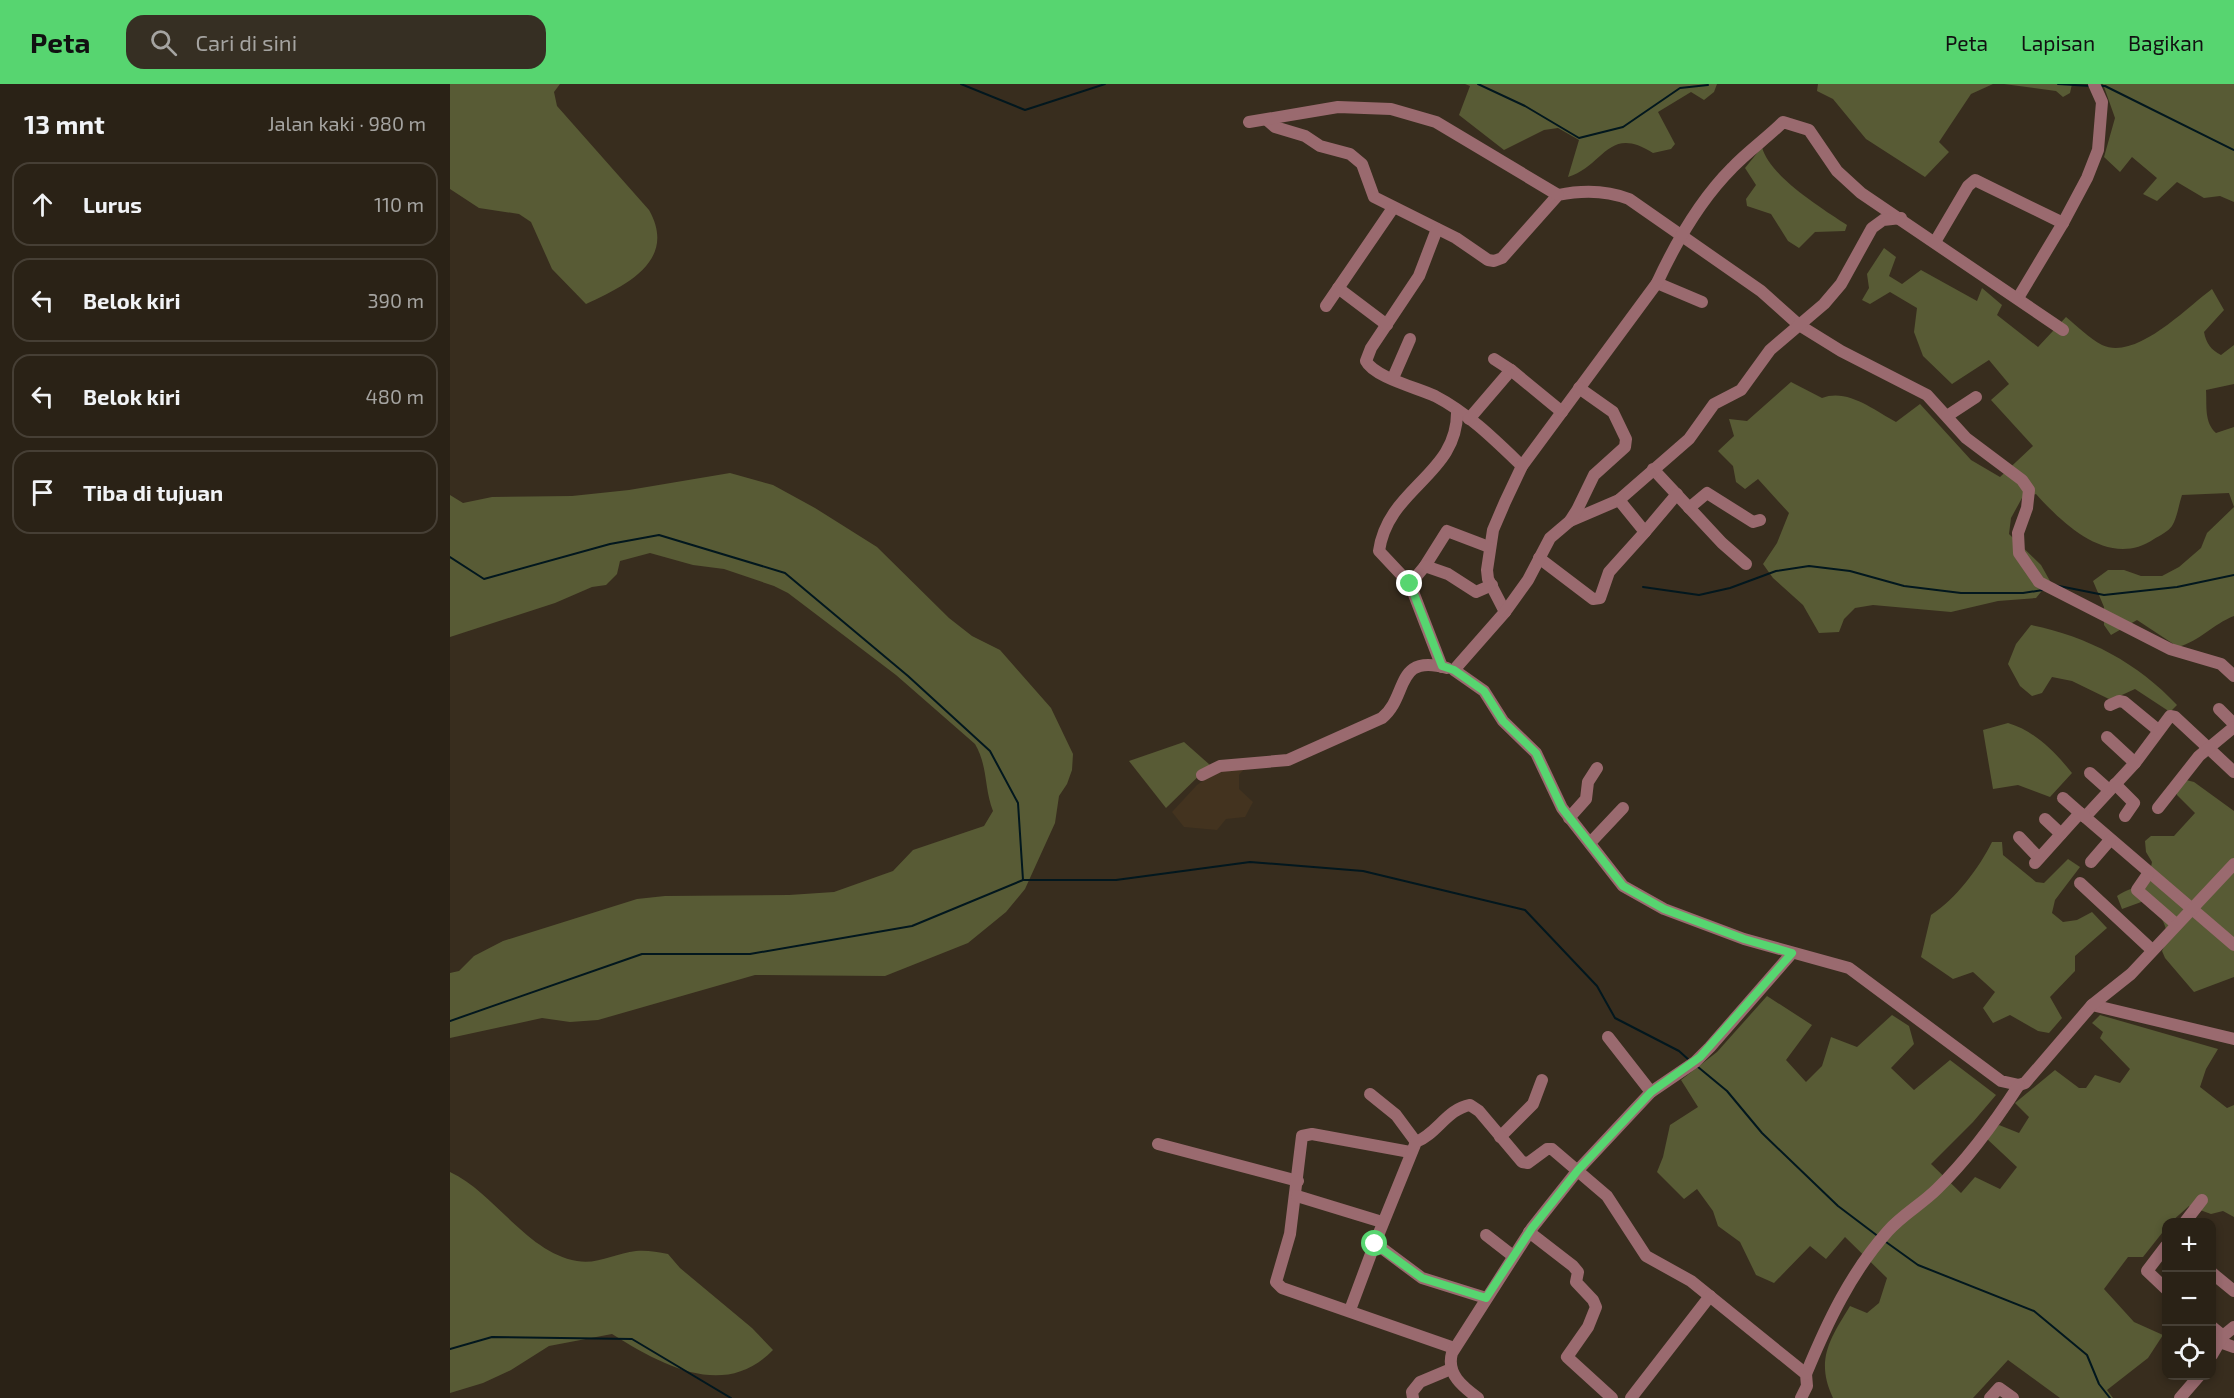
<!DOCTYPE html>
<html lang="id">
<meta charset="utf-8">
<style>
body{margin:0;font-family:"Exo 2",sans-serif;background:#362f23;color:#f1f3f6}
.controls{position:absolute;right:18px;bottom:18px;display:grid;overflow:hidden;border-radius:12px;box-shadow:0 3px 9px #0003}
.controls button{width:54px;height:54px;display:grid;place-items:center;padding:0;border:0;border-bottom:2px solid #463f35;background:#2a2216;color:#f1f3f6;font:30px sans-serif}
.stop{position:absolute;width:18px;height:18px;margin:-14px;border:4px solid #57d570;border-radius:50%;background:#fff}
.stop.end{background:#57d570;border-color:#fff;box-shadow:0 2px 6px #0008}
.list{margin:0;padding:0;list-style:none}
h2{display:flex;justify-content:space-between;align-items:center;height:78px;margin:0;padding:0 24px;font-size:26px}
h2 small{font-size:20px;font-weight:400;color:#a5a4a1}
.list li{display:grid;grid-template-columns:39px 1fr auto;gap:18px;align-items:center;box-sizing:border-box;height:84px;margin:0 12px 12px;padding:0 12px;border:2px solid #463f35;border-radius:18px}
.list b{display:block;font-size:22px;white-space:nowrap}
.list em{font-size:20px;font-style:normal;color:#a5a4a1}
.icon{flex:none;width:33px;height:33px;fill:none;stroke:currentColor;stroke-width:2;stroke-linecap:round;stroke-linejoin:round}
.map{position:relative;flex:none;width:1784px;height:1314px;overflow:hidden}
header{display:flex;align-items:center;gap:36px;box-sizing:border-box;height:84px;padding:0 30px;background:#57d570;color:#111}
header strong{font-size:28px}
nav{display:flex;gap:33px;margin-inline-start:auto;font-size:21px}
.search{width:420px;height:54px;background:#362f23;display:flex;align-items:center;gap:15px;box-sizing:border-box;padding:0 21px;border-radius:18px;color:#a5a4a1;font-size:22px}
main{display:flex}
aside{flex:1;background:#2a2216}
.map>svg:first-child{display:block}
</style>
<header>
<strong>Peta</strong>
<div class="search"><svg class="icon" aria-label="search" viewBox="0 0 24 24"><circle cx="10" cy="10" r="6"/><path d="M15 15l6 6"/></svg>Cari di sini</div>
<nav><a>Peta</a><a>Lapisan</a><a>Bagikan</a></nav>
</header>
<main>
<aside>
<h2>13 mnt<small>Jalan kaki · 980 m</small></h2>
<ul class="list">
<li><svg class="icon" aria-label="ahead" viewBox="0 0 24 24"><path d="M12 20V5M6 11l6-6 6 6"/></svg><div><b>Lurus</b></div><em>110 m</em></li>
<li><svg class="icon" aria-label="left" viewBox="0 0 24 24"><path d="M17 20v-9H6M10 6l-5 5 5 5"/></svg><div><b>Belok kiri</b></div><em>390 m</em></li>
<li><svg class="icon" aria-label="left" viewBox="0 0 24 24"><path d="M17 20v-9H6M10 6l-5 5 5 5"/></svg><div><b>Belok kiri</b></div><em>480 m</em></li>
<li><svg class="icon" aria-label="arrive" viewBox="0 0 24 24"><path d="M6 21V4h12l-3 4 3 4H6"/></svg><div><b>Tiba di tujuan</b></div></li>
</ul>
</aside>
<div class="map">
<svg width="1784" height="1314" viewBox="0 0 1784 1314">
<rect width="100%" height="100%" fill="#382d1e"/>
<!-- built -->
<path fill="#43331f" d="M795,684l-6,7v14l14,13 -8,15 -19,2 -9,11 -33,-3 -12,-15 25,-27 24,-16z"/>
<!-- green -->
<g fill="#585b35">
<path d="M0,0h110l-6,8 3,14 92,104c29,51 -24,76 -63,94l-34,-35 -21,-47 -12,-8 -40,-6 -29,-19z"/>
<path d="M1015,0h252l-3,8 -10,8 -13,-8 -33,20 17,32 -4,5 -18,4c-45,-29 -49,13 -85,24l11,-37 -21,-12 -14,2 -40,20 -45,-35 11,-29z"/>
<path d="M1368,0h175l-22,10 -32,48 10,10 -24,25 -59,-38 -33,-40 -16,-8z"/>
<path d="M1554,0h68l-2,9 -7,4 -7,-6z"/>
<path d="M1653,0h131v118l-14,-6 -16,2 -27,-16 -20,19 -14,-7 14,-16 -25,-21 -12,15 -16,-15 11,-39z"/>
<path d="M1312,63c7,29 61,62 85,78l-2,6 -30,1 -16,16 -11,-7 -17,-27 -24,-8 -1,-7 10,-14 -11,-17z"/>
<path d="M1434,164l12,9 -7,19 13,8 19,-14 56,31 5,-13 20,17 -5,10 41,32 28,-30c11,9 23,21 36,28 34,16 84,-37 110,-56l12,21 -20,22c2,11 7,18 17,23l13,-10v39l-28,6c1,16 -2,32 10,43l18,-6v189c-21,8 -34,25 -56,31l-41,-27 -26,15 -7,-10v-18l-11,-26 15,-11h16l17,6h21l17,-9 22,-19 6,-15 27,-26 -5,-14 -47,2c-3,9 -5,23 -10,31 -3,5 -13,10 -18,13 -44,30 -90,-14 -118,-45l-14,4 -11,20 -2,16 32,31 9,16 -14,17 -38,3 -47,11 -78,-7 -18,3 -11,11 -5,13 -20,1 -16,-28 -30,-27 -10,-14 14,-21 12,-30 -31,-34 -13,10 -9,-7 -3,-16 -15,-15 16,-15 -5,-17 18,2 44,-39 31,16c25,-10 52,12 74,24l24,-18 51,56 29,17 33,-31 -42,-46 18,-16 -20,-24 -37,24 -29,-28 -9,-24 3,-24 -27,-16 -20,12 -8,-4 7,-12 -2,-14z"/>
<path d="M280,389l43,12 42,23 62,39 72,71 23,18 28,14 51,58 22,46 -1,16 -5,14 -8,12 -4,27 -30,66 -19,23 -38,31 -83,33 -130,-1 -157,45 -28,2 -28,-4 -92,20v-65l9,-2 15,-15 29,-15 134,-42 28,-3 124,-1 45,-3 59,-21 20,-21 71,-24 9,-15c-9,-23 -5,-45 -18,-67l-79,-69 -108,-82 -14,-7 -50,-17 -31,-4 -43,-12 -30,8 -3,13 -11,11 -14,2 -37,16 -105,34v-142l13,8 29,-6 80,-1 57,-6z"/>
<path d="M1581,541c56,11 107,38 146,80l-7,7 -35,-23 -24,11 -39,-19 -20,-4 -10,16 -10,3 -12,-10 -12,-22 8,-20z"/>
<path d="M1558,639c27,8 47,29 64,50l-22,24 -32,-12 -25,4 -10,-59z"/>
<path d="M734,658l26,23 -44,43 -37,-47z"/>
<path d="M1736,696l8,2 40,29v166l-40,15 -29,-34 -3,-7c12,-20 -1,-38 -18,-50l-22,8 -5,-13c9,-7 21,-8 31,-15l4,-19 -6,-10 -1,-11 6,-5h23l21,-23 -18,-18v-5z"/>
<path d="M1542,758h10l1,13 33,27 8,1 24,-24 12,8 -25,33 -3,13 11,9 14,-2 15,-8 15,16 -32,28v15l-25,26 12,21 -13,15 -11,-2 -28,-16 -17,8 -10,-15 12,-16 -22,-20 -20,7 -32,-22 10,-42c25,-16 48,-47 61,-73z"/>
<path d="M1317,912l45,29 -26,35 20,22 16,-16 9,-29 26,10 35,-32 17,11 5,18 -23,24 23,22 36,-30 46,35 -23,27 -42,42 30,29 14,-16 25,12 17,-22 -31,-29 13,-13 20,8 10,-16 -14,-14 40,-33 24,18h7l9,-13 25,8 10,-14 -30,-31 3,-6 -11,-9 8,-8 118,34 -12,20 -6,18 27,21 7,-3v112l-11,-6 -12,3 -22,-8 -18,16h-5v6l-23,29h-15l-24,32 30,33 29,13 -15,23 -41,32 6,8h-53l-52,-38 -35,38h-140c-18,-38 -3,-59 17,-92l17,7 12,-10 8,-25 -42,-41 -19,22 -16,-13 -36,37 -18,-8 -16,-33 -22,-16 -5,-15 -16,-22 -13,10 -27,-27 6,-15 7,-32 28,-18 -17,-27 36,-28z"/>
<path d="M0,1088c45,21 76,80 127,89 20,4 39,-8 59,-10 11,-1 21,1 32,3l12,14 72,60 21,22c-47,48 -105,19 -161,-16l-63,12 -38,24 -28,13 -33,10z"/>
</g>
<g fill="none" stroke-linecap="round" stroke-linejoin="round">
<!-- stream -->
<g stroke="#02171e" stroke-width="2">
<path d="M511,0l64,26 80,-26"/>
<path d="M1028,0l47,22 54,32 44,-11 57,-39 28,-3"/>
<path d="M1608,0l33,2"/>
<path d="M1650,2h5l129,64"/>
<path d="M0,473l34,22 126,-35 49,-9 126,38 123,103 82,75 28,52 5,77"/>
<path d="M1604,501l50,10 73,-8 57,-12"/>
<path d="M1193,503l56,8 31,-7 46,-17 33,-5 41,5 54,15 57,7h62l20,-3"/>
<path d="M0,937l192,-67h108l162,-28 111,-46h93l134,-18 113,9 162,39 72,76 18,32 64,33 10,9"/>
<path d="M1248,983l29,24 35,42 76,73 41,31"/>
<path d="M1436,1158l32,23 116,46 53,44 12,29 11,14"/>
<path d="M0,1265l42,-12 140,2 99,59"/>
</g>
<!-- minor -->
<g stroke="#9a6a6f" stroke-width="12">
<path d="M817,36l8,7 30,9 15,10 30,8 12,10 12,33 82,41 32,22 6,1 8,-3 56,-63c24,-5 48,-5 71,4l132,92 38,34 42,26 86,44 39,43 56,42 7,10 -2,18 -9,25 1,20 20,29 131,67 51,15 13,12"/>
<path d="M799,38l89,-15 53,2 45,13 122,73"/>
<path d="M987,145l-18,47 -48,72 -5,13c8,16 52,27 69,35 33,17 61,45 87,70"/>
<path d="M1485,158l33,-56 7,-6 88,43"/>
<path d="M1207,199l45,19"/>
<path d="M888,204l49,37"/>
<path d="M1568,214l45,-75 24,-45 11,-28 4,-48 -8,-18"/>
<path d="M876,222l67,-98"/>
<path d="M1613,246l-202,-137 -24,-22 -28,-41 -26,-8c-16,16 -35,29 -51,46 -32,32 -56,74 -75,115l-135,183 -17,36 -12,28 -6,40 1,9 17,33 -51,58 30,21 19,30 33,32 26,55 61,78 41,23 80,30 105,29 152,113 18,4 6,-2 67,-78 142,34"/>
<path d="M1044,275l17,11"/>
<path d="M943,294l17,-39"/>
<path d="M1497,332l29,-19"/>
<path d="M1019,335l42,-49 51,42"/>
<path d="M1203,385l69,74 24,21"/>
<path d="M1239,424l18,-15 46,29 7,-2"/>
<path d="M1120,437l49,-21 70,-61 25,-35 27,-14 29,-40 54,-46 17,-20 31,-56 11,-8 18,-2"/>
<path d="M1195,448l32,-38"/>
<path d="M1089,474l54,41 7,-1 9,-26 36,-40 -26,-32"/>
<path d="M975,482l22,-35 42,16"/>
<path d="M960,500l15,-18 23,8 28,18 16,-7"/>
<path d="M1055,528l23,-32 22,-42 20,-17 7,-11 17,-35 31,-28 1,-8 -13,-27 -34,-24"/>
<path d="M992,583l-32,-83 -31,-33c9,-64 80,-76 78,-141"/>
<path d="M1660,621l9,-4 5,1 34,28"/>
<path d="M1769,625l15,15"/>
<path d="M1657,653l28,26"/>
<path d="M1784,688l-59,-55 -5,-1 -35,47 -50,54 149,128"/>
<path d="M1640,689l19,17"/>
<path d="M752,691l18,-9 68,-6 94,-42c27,-22 12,-65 65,-50"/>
<path d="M1665,700l19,19 -9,13"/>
<path d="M1613,714l17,15"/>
<path d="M1708,724l41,-52 35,-29"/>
<path d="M1119,734l17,-19 2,-17 9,-14"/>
<path d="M1595,735l16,15"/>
<path d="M1569,753l20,21"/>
<path d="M1140,759l33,-35"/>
<path d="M1641,778l19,-22"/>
<path d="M1585,779l45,-50 5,4"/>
<path d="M1698,790l-11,16 39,34"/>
<path d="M1630,799l72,67"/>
<path d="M1642,921l39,-31 103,-110"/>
<path d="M1158,953l43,55"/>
<path d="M920,1010l26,21 20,27"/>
<path d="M1050,1053l33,-33 9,-24"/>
<path d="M708,1060l140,37"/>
<path d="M960,1068l-98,-18 -10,2 -12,98 -14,48 6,6 172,60"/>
<path d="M847,1112l85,26"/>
<path d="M1735,1138l17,-22"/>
<path d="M1079,1148l44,34 5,6 -2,10 17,18 3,7 -8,20 -21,30 45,41"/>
<path d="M1036,1151l27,21"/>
<path d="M1716,1162l-19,25 19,18"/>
<path d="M1762,1189l22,18"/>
<path d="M1036,1214l-64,-20 -47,-35 41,-101c21,-8 31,-33 54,-37l9,6 43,51 6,1 19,-14h5l55,47 39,60 45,25 115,93 1,12 -6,12"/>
<path d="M900,1226l25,-67"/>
<path d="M1762,1243l11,9"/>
<path d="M1770,1258l14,5"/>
<path d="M1762,1271l11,-19 11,-9"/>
<path d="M1356,1290c21,-51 45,-102 82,-143 14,-16 34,-27 49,-42 32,-31 58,-67 82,-104"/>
<path d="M963,1314l-1,-6 8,-10 31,-13"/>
<path d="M1028,1314c-15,-11 -32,-24 -26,-45l80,-125 46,-58 73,-78 44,-30 15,-15 82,-94"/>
<path d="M1181,1314l79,-102"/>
<path d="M1540,1314l9,-10 14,10"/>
<path d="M1730,1314l19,-22"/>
</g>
</g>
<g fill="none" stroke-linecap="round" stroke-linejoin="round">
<!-- route -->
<path stroke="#57d570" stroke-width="8" d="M925,1160l47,34 64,20 46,-70 46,-58 73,-78 49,-35 92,-104 -48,-14 -80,-30 -41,-23 -61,-78 -26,-55 -33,-32 -19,-30 -30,-21 -12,-4 -32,-82"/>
</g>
</svg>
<div class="controls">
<button>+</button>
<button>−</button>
<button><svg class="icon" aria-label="locate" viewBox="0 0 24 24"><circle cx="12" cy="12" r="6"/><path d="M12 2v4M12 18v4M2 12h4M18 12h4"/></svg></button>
</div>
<div class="stop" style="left:925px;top:1160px"></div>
<div class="stop end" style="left:960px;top:500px"></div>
</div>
</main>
